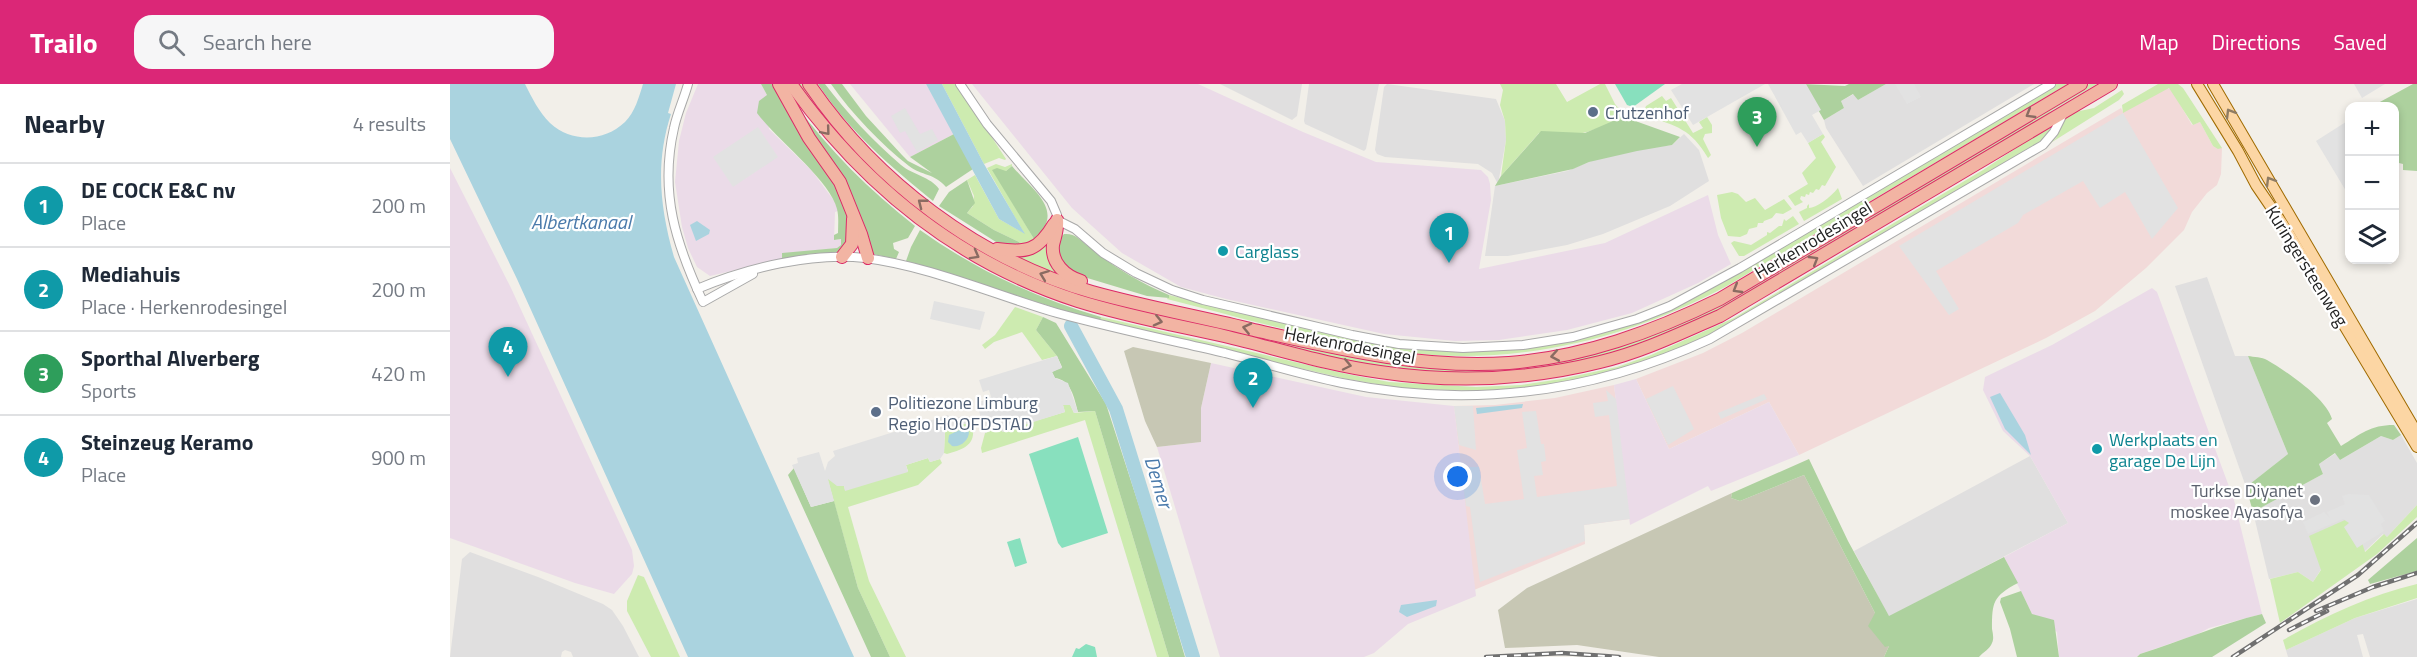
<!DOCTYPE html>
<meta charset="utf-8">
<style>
body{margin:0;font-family:"Titillium Web",sans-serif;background:#f6f6f7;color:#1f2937}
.controls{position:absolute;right:18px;top:18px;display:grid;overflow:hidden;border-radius:12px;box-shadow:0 3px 9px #0003}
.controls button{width:54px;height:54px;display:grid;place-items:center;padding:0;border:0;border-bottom:2px solid #e0e1e3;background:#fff;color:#1f2937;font:30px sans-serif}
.you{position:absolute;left:1008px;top:393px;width:21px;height:21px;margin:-15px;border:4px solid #fff;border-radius:50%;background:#1a73e8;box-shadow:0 0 0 9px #1a73e833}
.badge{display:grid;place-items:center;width:39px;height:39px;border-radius:50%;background:#db2777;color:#fff;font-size:20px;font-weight:700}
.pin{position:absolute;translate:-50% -50px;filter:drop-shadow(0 2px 3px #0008)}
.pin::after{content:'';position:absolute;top:32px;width:21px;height:18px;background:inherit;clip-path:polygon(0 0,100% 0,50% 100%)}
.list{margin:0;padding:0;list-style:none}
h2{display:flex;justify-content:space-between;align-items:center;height:78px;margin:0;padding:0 24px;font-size:26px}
h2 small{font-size:20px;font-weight:400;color:#747a83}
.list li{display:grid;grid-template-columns:39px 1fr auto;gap:18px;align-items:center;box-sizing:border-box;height:84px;padding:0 24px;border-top:2px solid #e0e1e3}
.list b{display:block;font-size:22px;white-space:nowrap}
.list p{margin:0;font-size:20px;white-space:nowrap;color:#747a83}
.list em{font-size:20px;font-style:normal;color:#747a83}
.icon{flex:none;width:33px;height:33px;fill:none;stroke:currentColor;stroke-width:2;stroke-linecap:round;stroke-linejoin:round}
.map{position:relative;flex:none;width:1967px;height:573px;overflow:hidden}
header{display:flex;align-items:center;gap:36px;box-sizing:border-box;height:84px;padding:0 30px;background:#db2777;color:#fff}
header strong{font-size:28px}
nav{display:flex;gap:33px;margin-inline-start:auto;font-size:21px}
.search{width:420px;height:54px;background:#f6f6f7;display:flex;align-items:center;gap:15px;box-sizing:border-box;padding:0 21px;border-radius:18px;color:#747a83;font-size:22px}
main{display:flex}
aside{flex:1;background:#fff}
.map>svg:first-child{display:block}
</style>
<header>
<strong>Trailo</strong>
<div class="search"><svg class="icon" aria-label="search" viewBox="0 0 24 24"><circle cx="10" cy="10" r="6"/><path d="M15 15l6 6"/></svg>Search here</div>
<nav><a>Map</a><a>Directions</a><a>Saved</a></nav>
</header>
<main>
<aside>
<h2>Nearby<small>4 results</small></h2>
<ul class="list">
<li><span class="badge" style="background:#0f9aa8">1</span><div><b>DE COCK E&amp;C nv</b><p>Place</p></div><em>200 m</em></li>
<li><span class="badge" style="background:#0f9aa8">2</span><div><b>Mediahuis</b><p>Place · Herkenrodesingel</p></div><em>200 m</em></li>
<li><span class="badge" style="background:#2e9e5b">3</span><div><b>Sporthal Alverberg</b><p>Sports</p></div><em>420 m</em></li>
<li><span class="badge" style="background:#0f9aa8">4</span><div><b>Steinzeug Keramo</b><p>Place</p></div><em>900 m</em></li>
</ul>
</aside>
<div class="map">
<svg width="1967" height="573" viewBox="0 0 1967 573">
<rect width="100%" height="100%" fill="#f2efe9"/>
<!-- residential -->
<g fill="#e0dfdf">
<path d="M770,0h82l-5,32 -5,4z"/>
<path d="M859,0h70l-13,65 -2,2 -59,-27 -1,-3z"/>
<path d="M937,0l109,15 9,22 1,19 -8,44 -6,-11 -14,-9 -93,-7 -8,-3 -2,-4 9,-63z"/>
<path d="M1436,0h148l-171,102 -37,-58 -2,-8 20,-12 -3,-7 13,-7 4,6z"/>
<path d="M1234,50l15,16 10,31 -39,25 -67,28 -36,11 -59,11h-23l10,-70 72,-15 44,-18 61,-8z"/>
<path d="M1757,193l28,79h13l40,98 -42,33 -71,-201z"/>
<path d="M1951,351l16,28v42l-30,32 -4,-3 -19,18 -10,-35 -41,65 -15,-10 -29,7 -16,-67 70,-38 -4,-10 17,-11 4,7 41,-24 12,4z"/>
<path d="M1580,372l38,67 -179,94 -35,-66z"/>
<path d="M20,468l68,25 65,27 9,6 11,16 16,31h-66l-2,-5 -6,-2 -3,2 -1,5h-111l12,-98z"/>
<path d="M1967,515v58h-47l-7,-23 -6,1 6,22h-75l-2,-7 69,-32z"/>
</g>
<!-- commercial -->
<g fill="#f2dad9">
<path d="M1716,4l5,1 21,36 8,-3 13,24 9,2 -1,26 -4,11 -10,8 -15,19 -8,18 -38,38 -51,43 -49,27 -247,117 -30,-53 -100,47 -33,-70 67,-26 39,-20 379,-225 2,4z"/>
<path d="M1164,301l16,134 -46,6 1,19 -111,46 -20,-184 41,-1 60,-7z"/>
</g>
<!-- industrial -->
<g fill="#ebdbe8">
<path d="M248,0h63l6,11 2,34 43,42 23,31 3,9 -3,1 -1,28 7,-1v6l-4,3 -55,6v5l-72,17 -13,-9 -9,-19 -6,-21 -7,-45 4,-41 7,-28z"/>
<path d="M400,0h76l28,50 -44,23z"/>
<path d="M522,0h226l105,48 73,30 105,8 7,7 2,7 1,16 -12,69 126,-26 103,-48 10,40 13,29 -33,19 -66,30 -65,17 -68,10 -44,1 -71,-7 -158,-35 -45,-12 -59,-34 -50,-45z"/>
<path d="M0,84l61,120 121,262 2,16 -2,8 -18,20 -39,-11 -125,-45z"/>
<path d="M1702,204l5,4 77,208 28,114 -53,14 -11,6 -58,20 -3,3h-78l-2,-25 -25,-18 -28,-57 64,-34 -38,-67 -27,-25 -20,-41 2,-13 67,-32z"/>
<path d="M761,279l155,34 88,9 22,190 -68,28 -34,29 -10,4h-144l-63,-210 44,-5v-34z"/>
<path d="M1186,295l33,70 100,-47 30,53 -88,36 -3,-5 -78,39 -16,-140z"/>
</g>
<!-- construction -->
<g fill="#c7c7b4">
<path d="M683,263l78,16 -10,45v34l-44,5 -12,-26 -21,-70z"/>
<path d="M1354,391l71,138 14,33 -5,11h-225l-82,-12 -72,3 -7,-38 29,-22 205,-95 -1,5 9,3z"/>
</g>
<!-- grass -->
<g fill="#cdebb0">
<path d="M346,0h6l44,57 50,50 26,20 123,70 306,76 53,8 75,5 118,-17 201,-96 291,-173h8l-46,27 -8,9 -317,186 -46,23 -59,22 -55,14 -95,10 -97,-8 -109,-25 -180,-44 -88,-36 -66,-41 -72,-60z"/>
<path d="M492,0h15l49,75 -1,1 -6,-2 -15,6z"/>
<path d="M1050,0h56l11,18 33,-18h5l10,20 12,14c-15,3 -26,10 -40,14 -13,4 -34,-1 -48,1l-38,43 5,-36 -1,-19 -5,-16 3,-15z"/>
<path d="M1606,0h12l-341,202c-103,55 -217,82 -334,65 -76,-11 -151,-33 -226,-52l2,-4 204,48c90,16 178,8 264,-21l232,-126z"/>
<path d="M1708,0h20l5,4 39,60 -4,1 -5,-3 -13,-24 -7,3 -24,-37 -46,25 -1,-8z"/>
<path d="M1672,6l2,4 -5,6 -70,44 7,-6 10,-21 9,-5 19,-4z"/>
<path d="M1212,12l4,5 5,-3 22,35 10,-5 -4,-6 8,-5 5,8v8l-7,1 -2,5 8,16 -3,3c-17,-29 -31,-32 -62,-42l-2,-5 2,-5z"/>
<path d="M1604,39l-5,12 -14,11 -292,170 -52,28 -31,13 -72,22 -71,11 -43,1 -74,-3 -53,-9 -247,-57 1,-5 246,57 42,8 87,5 45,-2 40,-6 56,-12 34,-12 83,-37 249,-148z"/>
<path d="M1373,50l2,3 -4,5 15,25 -11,19 -3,-1 -3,5 -3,-1 -3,4 -3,-1 -1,3 -3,-1 -1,3 -4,-1 -1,3 3,3 -8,4 -7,-10 20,-12 -6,-11 14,-15 -8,-15z"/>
<path d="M546,80l9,3 7,-3v2l-6,5 -13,-1 41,69 -5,6 -9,4 -1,-7 -25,-12 -27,-17 6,-7 1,-10 -7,-16 8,-5 24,44 25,14 -37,-65z"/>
<path d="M1388,104l4,11 -38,22 -5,-9 8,-4v-2l2,-2v4c7,0 21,-10 29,-20z"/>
<path d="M1282,108l6,2 8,8 9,-4 10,12 19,-11 8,10 -9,5 -7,-1 -4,5 -8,3 -1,2h-5l-1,4 -8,2 -2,5 -7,3 -12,-1 -7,-18 -4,-23z"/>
<path d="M1343,132l6,8 -55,32h-5l-8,-13 3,-2 17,4 16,-10v-3l3,1 9,-7h3l2,-7 2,2z"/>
<path d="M597,156l19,39 -55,-24z"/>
<path d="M565,223l28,10 -7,13 21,26 -15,4 -20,-28 -28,10 -9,7 -3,-4 13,-10z"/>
<path d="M620,320l4,9 21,-2 74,246h-12l-72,-237 -103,33 -1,-5 4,-15 16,-6 1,4 63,-19 -2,-7z"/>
<path d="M513,340h5l5,5c2,18 -13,21 -26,25l-3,-1 1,-23z"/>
<path d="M478,374l2,4 10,-3 2,4 -24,22 -70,22 21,74 37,76h-16l-32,-69 -31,-111 17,9 1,4 63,-19 -2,-6z"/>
<path d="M1967,421v12l-40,37 -97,69 -10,-44 28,-7 15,10 8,-12 -12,-34 45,-20 11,36 19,-18 3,3z"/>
<path d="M188,491l6,2 36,80h-29l-24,-46v-10z"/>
<path d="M1967,500v14l-62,20 -69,32 -3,-10c42,-24 87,-45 134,-56z"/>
</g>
<!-- forest -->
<g fill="#add19e">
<path d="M311,0h12l71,110 4,21v26l-9,11 -57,7v-6l55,-5 4,-3v-6l-7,1v-5l4,-2c0,-8 1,-16 -1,-24 -7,-29 -61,-70 -80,-96l2,-12 8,-6z"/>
<path d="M368,0h7c22,29 48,57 76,81 12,10 30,12 38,24l-6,12c-42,-34 -85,-71 -115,-117z"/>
<path d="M381,0h11l24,32 36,39 6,6 24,12 -22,-16 44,-23 19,35 -27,18c-12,-14 -24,-11 -37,-21 -28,-22 -57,-52 -78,-82z"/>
<path d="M1353,0l42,2 4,-2h37l-28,16 -5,-6 -12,7 3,7 -20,12z"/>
<path d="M1963,0h4v87l-14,-1v-6l-8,-2 -1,-56h-14l-2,-3z"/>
<path d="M345,20c35,47 74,86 120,122l-7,12 -15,5 1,6 5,3 -3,7 -23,-5 -20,-57z"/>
<path d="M1177,34l53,19 -8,8 -35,6 -48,11 -16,7 -78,17 6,-10 40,-45 44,2 28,-12z"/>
<path d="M562,82c20,24 55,45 22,73l-42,-69 5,-2 9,3z"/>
<path d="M517,96l8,23 -8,10 27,17 25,12 2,4 -17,1 -65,-41 10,-14z"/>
<path d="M470,146c56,40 116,68 181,87l-1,5 -194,-61 5,-14z"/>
<path d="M614,150c11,-1 16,6 24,12 27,22 49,35 81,49v3l-22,-2 -73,-22c-14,-9 -17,-20 -15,-35z"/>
<path d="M593,233l13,6 50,81 49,151 30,102h-16l-74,-246 -17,1c-4,-15 -7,-32 -23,-34l-3,-6 10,-5 -5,-11 -21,-26z"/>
<path d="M1798,272c6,1 14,1 19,4 19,11 59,38 65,59l-5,4 14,23c20,-12 29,-21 53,-21l7,10 -8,5 -12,-4 -41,24 -5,-7 -16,11 4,10 -70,38 -7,-25 42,-33z"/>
<path d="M1359,375l39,82 41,75 115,-59 14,26c-25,13 -26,19 -26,46 1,5 2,10 0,14 -2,6 -9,9 -13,14h-95l5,-11 -4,1 -17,-21 7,-13 -71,-138 -64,26 -9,-3 1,-5z"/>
<path d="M344,384l17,39 23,-6 24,87 32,69h-19l-83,-182z"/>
<path d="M1967,454v33l-47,13 -2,-4z"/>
<path d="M1571,507l11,23 22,6 5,37h-42l-7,-28 -10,-27 1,-4z"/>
<path d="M1812,530l4,9 -54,34h-75l3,-3c41,-13 80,-30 122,-40z"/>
</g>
<!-- pitch -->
<g fill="#88e0be">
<path d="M1165,0h50l-32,23 -6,-2z"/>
<path d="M628,353l30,96 -46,15 -4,-5 -29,-89z"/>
<path d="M570,454l7,25 -12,4 -8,-25z"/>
<path d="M636,560l9,3 2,10h-25l4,-9 3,1z"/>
</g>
<!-- parking -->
<g fill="#e2e2e2">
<path d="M1232,0h83l-72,41 -22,-35z"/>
<path d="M1318,0h38l15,26 -9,5 11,19 -15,9 -7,-11 -5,3z"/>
<path d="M1445,0h19l7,13 -14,7z"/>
<path d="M1904,0h31l-23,14z"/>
<path d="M455,24l15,26 12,-5 6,11 -21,12 -12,-21 -5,2 -9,-17z"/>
<path d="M1673,29l55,95 -26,31 -27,-47 -25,16 -17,-27 -60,34 -5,8 -82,48 23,38 -10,6 -50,-69z"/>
<path d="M1899,36v76l-33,-55z"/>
<path d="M308,43l20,30 -45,30 -20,-30z"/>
<path d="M484,217l51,11 -5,18 -50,-11z"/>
<path d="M607,272l5,12 -10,4 3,6 13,5 10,29 -4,1 -4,-8h-7l2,7 -63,20 -1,-5 -16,6 -8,-30 14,-6 -2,-7 -6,2 -4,-12z"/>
<path d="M1223,302l21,43 -26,16 -22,-46z"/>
<path d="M1156,306l10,9 14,120 -46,6 1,16 -105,41 -10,-75 -4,-1 -4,-30 7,-1 -1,-8h11l6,37 39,-5 -7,-49 10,-2 -5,-36 14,-1 5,33h3l2,17 -5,1 2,13 -9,1 3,21 80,-11 -8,-71 -14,2 -2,-14 15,-2z"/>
<path d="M1314,310l3,5 -46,20 -3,-6z"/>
<path d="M1004,322h19l3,44 -17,-5z"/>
<path d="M498,331l3,5 12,-4 5,8h-5l-18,6 -1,23 -4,6 -10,3 -2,-4 -22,7 2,7 -63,19 -1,-5h-7l-9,-7 6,22 -23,6 -19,-42 6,-2 -1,-5 22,-6 6,19 3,-9 7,-6 -2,-5z"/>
<path d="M1898,410l21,1 16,26 -4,3 3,7 -27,17 -13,-21 5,-4 -6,-4 -35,15 -5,-12 21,-10 6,6 -3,-6 18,-8 -3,-8z"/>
</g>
<!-- water -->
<g fill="#aad3df">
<path d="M0,0h75c7,14 14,28 25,39 22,20 54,19 75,-1 10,-10 14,-25 18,-38h33l-8,29 3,1c-16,49 -11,94 3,143l180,400h-166l-171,-378 -67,-140z"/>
<path d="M476,0h16l42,80 41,70 -26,-15z"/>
<path d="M247,137l13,9 -1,4 -13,7 -6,-16z"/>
<path d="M1550,309l25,42 6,20 -26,-26 -15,-32z"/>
<path d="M1073,320l-1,4 -45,6 -1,-6z"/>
<path d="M512,345h4l3,3c0,8 -9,16 -17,14l-4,-4 1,-7z"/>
<path d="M987,516l-1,6 -29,11 -8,-5 2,-7z"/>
</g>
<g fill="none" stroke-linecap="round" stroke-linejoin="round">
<!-- river -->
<path stroke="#aad3df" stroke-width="14" d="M621,242l45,83 77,248"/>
<!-- tertiary casing -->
<g stroke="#a9a9a9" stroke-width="10">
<g id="tertiary">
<path d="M238,0c-4,15 -11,29 -14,44 -15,65 2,116 29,174l50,-28"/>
<path d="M510,0l27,40 64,77 6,14v5l18,9 28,24 33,20 36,17 31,10 149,35 47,9 64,4 60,-3 50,-8 64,-18 33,-13 70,-38 311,-184"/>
<path d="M247,205c50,-21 115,-37 168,-31 64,8 130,37 192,55 55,15 112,27 168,40 39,10 77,22 117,30 128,26 249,11 368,-44l333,-194 11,-13 9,-18"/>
</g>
</g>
<!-- primary casing -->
<g stroke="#a06b00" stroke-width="12">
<g id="primary">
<path d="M1747,0l41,67 18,34 32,47 129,215"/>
<path d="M1763,0l204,349"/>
</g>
</g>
<!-- trunk casing -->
<g stroke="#dc2a67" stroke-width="14">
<g id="trunk">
<path d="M329,0l30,54 31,44 21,52 7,24"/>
<path d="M341,0c73,102 166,178 287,217 48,15 97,24 146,35 51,12 103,29 156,36 73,11 148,8 220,-10 42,-10 81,-29 120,-46l391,-232"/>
<path d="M359,0c66,97 170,176 283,208 54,15 109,25 162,38 85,19 167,39 255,33 75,-6 144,-31 211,-64l361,-215"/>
<path d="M607,136c1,10 -2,16 -4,25 -2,18 12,31 28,36"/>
<path d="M547,165c30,4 41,2 57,-25"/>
<path d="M392,173l10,-13 1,-25"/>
</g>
</g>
<!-- tertiary -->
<use href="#tertiary" stroke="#fff" stroke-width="8"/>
<!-- primary -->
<use href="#primary" stroke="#fcd6a4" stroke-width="10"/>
<!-- trunk -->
<use href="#trunk" stroke="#f2b4a3" stroke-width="12"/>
<!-- rail casing -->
<g stroke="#707070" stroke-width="4.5">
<g id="rail">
<path d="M1866,527l57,-24 44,-14"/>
<path d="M1839,546l38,-19"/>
<path d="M1036,573l76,-4 57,4"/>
<path d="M1783,573l125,-82 59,-52"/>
</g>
</g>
<!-- rail -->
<use href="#rail" stroke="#fff" stroke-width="2" stroke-dasharray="7" stroke-linecap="butt"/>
</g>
<!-- one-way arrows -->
<defs><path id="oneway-chevron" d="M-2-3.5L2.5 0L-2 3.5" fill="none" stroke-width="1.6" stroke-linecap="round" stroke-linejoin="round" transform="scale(1.5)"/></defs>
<g stroke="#8f7c63">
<use href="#oneway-chevron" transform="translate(1780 29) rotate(-121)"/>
<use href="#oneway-chevron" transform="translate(1820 97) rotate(-121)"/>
</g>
<g stroke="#8a6b62">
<use href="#oneway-chevron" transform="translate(1580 30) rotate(149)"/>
<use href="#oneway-chevron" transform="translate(376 47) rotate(50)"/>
<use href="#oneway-chevron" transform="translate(472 119) rotate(-142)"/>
<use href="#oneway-chevron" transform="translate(525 171) rotate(29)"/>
<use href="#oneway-chevron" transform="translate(1364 176) rotate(-31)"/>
<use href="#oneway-chevron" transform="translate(594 191) rotate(-159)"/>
<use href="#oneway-chevron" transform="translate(1287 205) rotate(149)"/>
<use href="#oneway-chevron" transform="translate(708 237) rotate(13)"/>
<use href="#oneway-chevron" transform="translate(797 244) rotate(-167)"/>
<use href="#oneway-chevron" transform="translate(1105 272) rotate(170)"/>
<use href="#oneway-chevron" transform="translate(897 281) rotate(12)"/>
</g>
<!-- markers -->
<g fill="#5c6f8a" stroke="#fff" stroke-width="2">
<circle cx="1143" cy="28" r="6"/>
<circle cx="426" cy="328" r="6"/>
</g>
<g fill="#0f9aa8" stroke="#fff" stroke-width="2">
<circle cx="773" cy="167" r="6"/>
<circle cx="1647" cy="365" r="6"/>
</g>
<circle fill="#6b7280" stroke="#fff" stroke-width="2" cx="1865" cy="416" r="6"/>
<g text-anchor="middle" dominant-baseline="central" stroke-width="4.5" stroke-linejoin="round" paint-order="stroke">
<!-- service labels -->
<g font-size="18" fill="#4e5e75" stroke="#fff" text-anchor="start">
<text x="1155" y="28">Crutzenhof</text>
<text x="438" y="318">Politiezone Limburg<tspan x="438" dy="21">Regio HOOFDSTAD</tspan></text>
</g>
<!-- street labels -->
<g font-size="18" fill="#222" stroke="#fff">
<text transform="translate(1363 156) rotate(-31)">Herkenrodesingel</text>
<text transform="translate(1857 182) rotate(58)">Kuringersteenweg</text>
<text transform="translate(900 261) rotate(11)">Herkenrodesingel</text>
</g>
<!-- culture labels -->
<g font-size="18" fill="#0d838f" stroke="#fff" text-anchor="start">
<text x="785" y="167">Carglass</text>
<text x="1659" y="355">Werkplaats en<tspan x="1659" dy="21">garage De Lijn</tspan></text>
</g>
<!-- worship labels -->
<g font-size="18" fill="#5b616d" stroke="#fff" text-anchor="end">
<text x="1853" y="406">Turkse Diyanet<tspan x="1853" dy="21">moskee Ayasofya</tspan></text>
</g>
<!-- water labels -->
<g font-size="20" font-style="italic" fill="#4a7aab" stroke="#fff">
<text x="131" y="137">Albertkanaal</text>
<text transform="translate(709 398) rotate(73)">Demer</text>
</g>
</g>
</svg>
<div class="controls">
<button>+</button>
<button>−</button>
<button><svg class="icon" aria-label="layers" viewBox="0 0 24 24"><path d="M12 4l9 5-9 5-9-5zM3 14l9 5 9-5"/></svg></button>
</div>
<div class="you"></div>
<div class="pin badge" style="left:999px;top:179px;background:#0f9aa8">1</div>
<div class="pin badge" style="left:803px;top:324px;background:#0f9aa8">2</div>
<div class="pin badge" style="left:1307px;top:63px;background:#2e9e5b">3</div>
<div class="pin badge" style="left:58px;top:293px;background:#0f9aa8">4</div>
</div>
</main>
